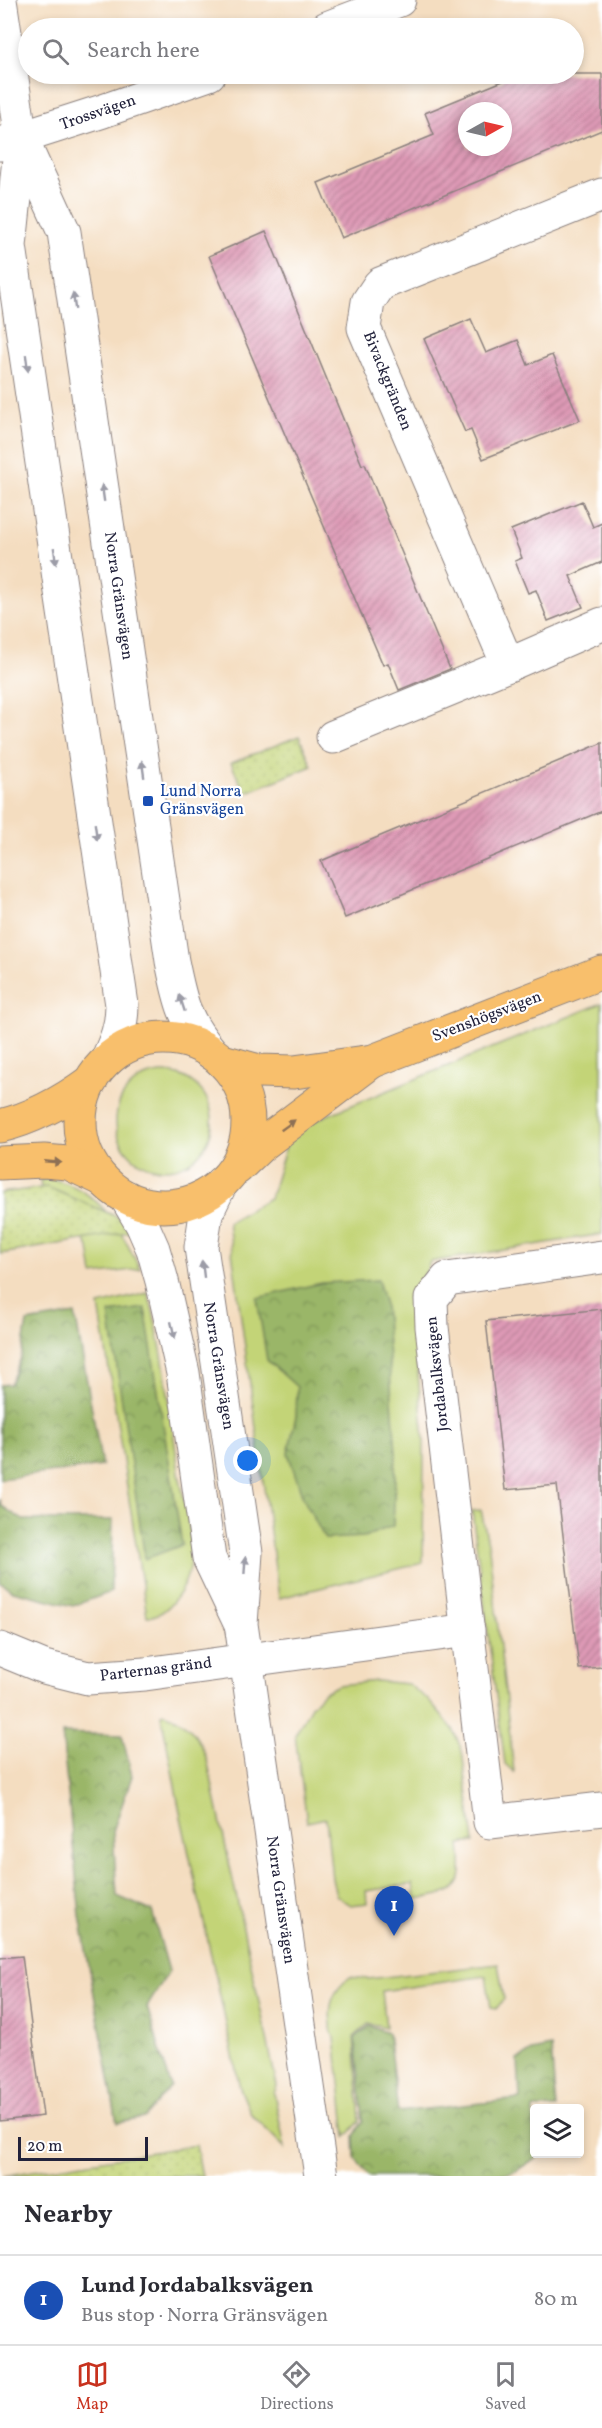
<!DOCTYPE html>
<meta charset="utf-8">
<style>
body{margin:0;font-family:Vollkorn,serif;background:#f2f2f3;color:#2b2b33}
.controls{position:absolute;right:18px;bottom:18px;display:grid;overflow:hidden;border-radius:6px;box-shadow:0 3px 9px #0003}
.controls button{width:54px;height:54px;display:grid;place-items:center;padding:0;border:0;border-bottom:2px solid #e1e1e2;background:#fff;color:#2b2b33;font:30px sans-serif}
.compass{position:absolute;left:458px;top:102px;width:54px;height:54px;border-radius:50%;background:#fff;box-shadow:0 3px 9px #0003;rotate:82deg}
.scale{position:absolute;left:18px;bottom:15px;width:130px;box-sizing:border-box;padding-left:6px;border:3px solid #22223b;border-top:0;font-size:16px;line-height:21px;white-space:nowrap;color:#22223b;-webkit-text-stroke:4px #fff;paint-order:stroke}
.you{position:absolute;left:248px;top:1461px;width:21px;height:21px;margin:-15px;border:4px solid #fff;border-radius:50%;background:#1a73e8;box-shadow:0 0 0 9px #1a73e833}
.badge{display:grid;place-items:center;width:39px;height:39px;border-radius:50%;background:#c8321e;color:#fff;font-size:20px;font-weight:700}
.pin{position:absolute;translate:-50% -50px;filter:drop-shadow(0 2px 3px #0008)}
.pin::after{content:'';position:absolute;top:32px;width:21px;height:18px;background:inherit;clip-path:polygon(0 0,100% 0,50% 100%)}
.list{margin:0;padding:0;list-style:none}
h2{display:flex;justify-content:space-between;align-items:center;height:78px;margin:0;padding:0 24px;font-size:26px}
h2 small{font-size:20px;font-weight:400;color:#7c7c81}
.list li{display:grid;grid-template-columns:39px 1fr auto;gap:18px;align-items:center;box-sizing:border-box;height:90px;padding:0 24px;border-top:2px solid #e1e1e2}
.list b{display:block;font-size:22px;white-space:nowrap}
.list p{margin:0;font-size:20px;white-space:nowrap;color:#7c7c81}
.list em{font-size:20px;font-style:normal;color:#7c7c81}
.icon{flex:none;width:33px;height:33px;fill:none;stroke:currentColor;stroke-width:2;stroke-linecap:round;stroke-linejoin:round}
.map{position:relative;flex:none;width:602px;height:2176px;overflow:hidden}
.search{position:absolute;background:#fff;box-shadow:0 3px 9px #0003;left:18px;right:18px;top:18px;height:66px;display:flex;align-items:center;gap:15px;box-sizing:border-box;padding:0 21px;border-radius:33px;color:#7c7c81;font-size:22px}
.sheet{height:168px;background:#fff}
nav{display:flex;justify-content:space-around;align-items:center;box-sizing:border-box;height:84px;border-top:2px solid #e1e1e2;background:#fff;font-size:16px;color:#7c7c81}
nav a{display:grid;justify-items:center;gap:3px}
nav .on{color:#c8321e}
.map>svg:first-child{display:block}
</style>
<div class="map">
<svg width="602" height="2176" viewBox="0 0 602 2176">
<defs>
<pattern id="forest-crowns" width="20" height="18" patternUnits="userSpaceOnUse" patternTransform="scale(1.5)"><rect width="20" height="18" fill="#9ab668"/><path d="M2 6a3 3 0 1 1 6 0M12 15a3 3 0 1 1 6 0" fill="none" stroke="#7d9457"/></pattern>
<pattern id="park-dots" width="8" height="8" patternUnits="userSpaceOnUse" patternTransform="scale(1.5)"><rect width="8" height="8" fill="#c3d477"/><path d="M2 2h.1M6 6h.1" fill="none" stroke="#a7b668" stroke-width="1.8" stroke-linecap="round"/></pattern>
<pattern id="building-hatch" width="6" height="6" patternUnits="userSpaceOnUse" patternTransform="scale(1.5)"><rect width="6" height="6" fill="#de9ab6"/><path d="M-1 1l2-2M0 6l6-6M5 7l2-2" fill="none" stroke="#b47d95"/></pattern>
</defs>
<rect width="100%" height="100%" fill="#fff"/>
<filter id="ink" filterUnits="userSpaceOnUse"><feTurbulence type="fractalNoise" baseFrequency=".0167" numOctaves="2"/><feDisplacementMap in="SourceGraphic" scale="12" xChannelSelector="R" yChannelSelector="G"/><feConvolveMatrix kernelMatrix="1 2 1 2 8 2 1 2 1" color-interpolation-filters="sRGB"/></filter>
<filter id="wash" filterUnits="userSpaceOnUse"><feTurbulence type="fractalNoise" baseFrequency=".008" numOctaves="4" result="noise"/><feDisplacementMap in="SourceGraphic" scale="24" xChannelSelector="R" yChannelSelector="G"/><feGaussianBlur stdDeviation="1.35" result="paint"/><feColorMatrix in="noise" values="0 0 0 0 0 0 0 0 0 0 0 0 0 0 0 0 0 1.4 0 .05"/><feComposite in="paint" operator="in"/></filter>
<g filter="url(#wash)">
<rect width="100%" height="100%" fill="#f4ddc0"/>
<!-- green -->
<g fill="#c3d477" stroke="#727b59" stroke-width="1.5">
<path d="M602,1003v231l-172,28 -18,45 12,133 -1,123 -144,35 -51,-376 42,-24 21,-68z"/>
<circle cx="164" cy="1121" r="48"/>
<path d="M52,1179c49,11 67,48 88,90l-47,6 -4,-27 -5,-10 -42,-41 -2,-17z"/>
<path d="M148,1293c17,59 22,120 31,180 5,30 16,66 10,95 -3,18 -21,50 -42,48l-48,-311z"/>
<path d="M481,1510l8,38 25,224 -9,-8 -33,-253z"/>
<path d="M377,1681l31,3 20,16 25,29 9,22 12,91 -14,2c4,46 1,49 -45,55l-2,-15 -47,7 1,12 -16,2 -15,-10 -4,-16 -6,-61 -19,4 -12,-87 16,-29 12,-13 15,-8z"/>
<path d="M164,1713c25,8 37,27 44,51l69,322 -3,7 11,55 -34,-34 -11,-26 -59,-271 -20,-103z"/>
<path d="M498,1964l6,35 -8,10 -5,-1 -5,-32 -104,15 4,37 -18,-4 -14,13 6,84 -14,16 -11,-99c-4,-5 -4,-8 -4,-14 -3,-21 3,-34 19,-47l18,2z"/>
</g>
<!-- forest -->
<g fill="url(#forest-crowns)" stroke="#5e6c52" stroke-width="1.5">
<path d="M378,1280l7,25 11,148 -3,73 -29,11 -39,2 -22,-41 -15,-45 8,-37 1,-29 -30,-27 -10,-62 64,-15z"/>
<path d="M145,1308l37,237 -37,14 -36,-246z"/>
<path d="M75,1314l27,152 -102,13v-94l10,-1 11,-26 6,-36z"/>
<path d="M0,1499l2,7 21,14h90l-2,72 -38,14 -60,-15 -13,-9z"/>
<path d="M62,1733l60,2 10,41 -19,55 4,65 35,15 17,60 -22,36 24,79 -27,32 -27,5 -37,-207z"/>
<path d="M369,2026l19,7 10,79 122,-13 -2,-39 14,-9 19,-4 5,61h-22v46h8l-26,17 -21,5h-127l-13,-18 -1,-22 9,-15 -8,-83z"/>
</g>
<!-- park -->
<g fill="url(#park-dots)" stroke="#727b59" stroke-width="1.5">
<path d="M299,736l13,30 -67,27 -14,-30z"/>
<path d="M47,1187l99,42 -146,25v-61z"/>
<path d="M196,2145l6,31h-200z"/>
</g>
<g id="blocks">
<!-- building -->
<g fill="url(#building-hatch)" fill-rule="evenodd">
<path d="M503,74h99v56l-261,108 -23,-55 116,-48 -9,-22 78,-32zM467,111h36v36h-36z"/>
<path d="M266,231l96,234 3,-1 85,205 -51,21 -11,-27 -5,2 -174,-409z"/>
<path d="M471,319l15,34 32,-13 10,25 24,-10 28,65 -97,39 -12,-29 -6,2 -41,-93z"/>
<path d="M582,501l11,26 9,-4v39l-32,14 13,31 -35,14 -12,-31 -8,3 -13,-32 7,-3 -11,-28z"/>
<path d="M602,743v68l-257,107 -24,-57z"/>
<path d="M602,1309v358l-23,2 -22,-184 -52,5 -19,-169z"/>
<path d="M22,1956l21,160 -43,5v-163z"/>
</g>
</g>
</g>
<g filter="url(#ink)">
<use href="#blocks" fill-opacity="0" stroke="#8b807e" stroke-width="1.5"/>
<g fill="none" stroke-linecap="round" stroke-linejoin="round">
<!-- minor casing -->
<g stroke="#8b807e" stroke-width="35">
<g id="minor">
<path d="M0,0l21,139 -11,107 112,759c0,21 -6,36 -15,55"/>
<path d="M327,28l72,-28"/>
<path d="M22,140l42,92 108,729c8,40 12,60 40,92"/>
<path d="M0,144l103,-33 106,-37"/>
<path d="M602,195l-222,89 -12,18 -4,26 144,337 94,-41"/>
<path d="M333,737l175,-72"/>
<path d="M221,1183l-15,31 -5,33 45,306 -5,71 80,552"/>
<path d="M126,1197l16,27 11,25 9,32 21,92 26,185 31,65"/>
<path d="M602,1257l-155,22 -16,20 1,28 58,495 112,-13"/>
<path d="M0,1649l44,18 44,11 57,-4 323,-44"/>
</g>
</g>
<!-- major casing -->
<g stroke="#8b807e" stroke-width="35">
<g id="major">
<circle cx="164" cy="1122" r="84"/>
<path d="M222,1061l37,10 35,1 79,-11 229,-89"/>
<path d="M0,1126c34,-8 64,-25 91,-45"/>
<path d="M0,1163l44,-2 24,2 34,16"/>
<path d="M237,1168l23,-22 111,-84"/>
</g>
</g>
<!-- minor -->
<use href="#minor" stroke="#fff" stroke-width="33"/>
<!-- major -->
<use href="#major" stroke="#f8bf6c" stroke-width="33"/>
</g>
<!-- one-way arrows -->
<defs><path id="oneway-solid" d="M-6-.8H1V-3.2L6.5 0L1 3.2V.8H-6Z" transform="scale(1.5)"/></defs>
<g fill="#9c9ca7">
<use href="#oneway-solid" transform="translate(74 301) rotate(-98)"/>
<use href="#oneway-solid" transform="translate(27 363) rotate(82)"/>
<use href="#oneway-solid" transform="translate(103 493) rotate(-98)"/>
<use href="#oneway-solid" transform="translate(55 556) rotate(82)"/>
<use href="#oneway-solid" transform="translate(143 769) rotate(-98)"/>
<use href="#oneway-solid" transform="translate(96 832) rotate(82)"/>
<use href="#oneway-solid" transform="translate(182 1003) rotate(-108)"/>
<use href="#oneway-solid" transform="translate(203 1269) rotate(-97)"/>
<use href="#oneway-solid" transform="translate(173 1330) rotate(77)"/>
<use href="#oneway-solid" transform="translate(245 1565) rotate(-86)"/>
</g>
<g fill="#8d7054">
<use href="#oneway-solid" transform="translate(288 1125) rotate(-36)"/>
<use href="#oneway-solid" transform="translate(53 1162) rotate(5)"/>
</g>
</g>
<!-- markers -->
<rect fill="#1a4fb4" stroke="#fff" stroke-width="2" x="142" y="795" width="12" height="12" rx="3"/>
<g text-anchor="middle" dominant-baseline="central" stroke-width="4.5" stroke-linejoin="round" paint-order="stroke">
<!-- street labels -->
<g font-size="16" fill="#22223b" stroke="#fff">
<text transform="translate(98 113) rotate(-19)">Trossvägen</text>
<text transform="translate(387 381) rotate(68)">Bivackgränden</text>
<text transform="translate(118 596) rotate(82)">Norra Gränsvägen</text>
<text transform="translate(487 1017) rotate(-21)">Svenshögsvägen</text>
<text transform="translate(218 1366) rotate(81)">Norra Gränsvägen</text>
<text transform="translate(438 1374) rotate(-96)">Jordabalksvägen</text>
<text transform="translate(156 1670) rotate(-7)">Parternas gränd</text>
<text transform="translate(280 1900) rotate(82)">Norra Gränsvägen</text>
</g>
<!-- transit labels -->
<g font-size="16" fill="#164399" stroke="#fff" text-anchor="start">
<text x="160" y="792">Lund Norra<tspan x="160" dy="18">Gränsvägen</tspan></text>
</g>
</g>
</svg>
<div class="controls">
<button><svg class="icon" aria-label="layers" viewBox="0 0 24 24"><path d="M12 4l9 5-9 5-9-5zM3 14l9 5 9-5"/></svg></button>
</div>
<svg class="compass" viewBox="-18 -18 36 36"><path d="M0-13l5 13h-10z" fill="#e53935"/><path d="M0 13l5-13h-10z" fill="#7c7c81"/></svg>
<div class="scale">20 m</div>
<div class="you"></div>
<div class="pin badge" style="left:394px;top:1936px;background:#1a4fb4">1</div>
<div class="search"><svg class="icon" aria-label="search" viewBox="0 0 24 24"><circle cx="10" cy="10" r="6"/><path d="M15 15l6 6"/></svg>Search here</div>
</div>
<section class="sheet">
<h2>Nearby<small></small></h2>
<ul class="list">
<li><span class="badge" style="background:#1a4fb4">1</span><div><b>Lund Jordabalksvägen</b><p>Bus stop · Norra Gränsvägen</p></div><em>80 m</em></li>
</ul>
</section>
<nav>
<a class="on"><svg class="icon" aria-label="map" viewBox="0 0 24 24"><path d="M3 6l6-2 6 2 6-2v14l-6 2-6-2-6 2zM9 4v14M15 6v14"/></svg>Map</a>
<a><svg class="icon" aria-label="directions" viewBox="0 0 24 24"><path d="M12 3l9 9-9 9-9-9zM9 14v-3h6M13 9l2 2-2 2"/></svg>Directions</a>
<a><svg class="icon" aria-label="saved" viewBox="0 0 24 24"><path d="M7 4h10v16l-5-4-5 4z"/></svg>Saved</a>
</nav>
